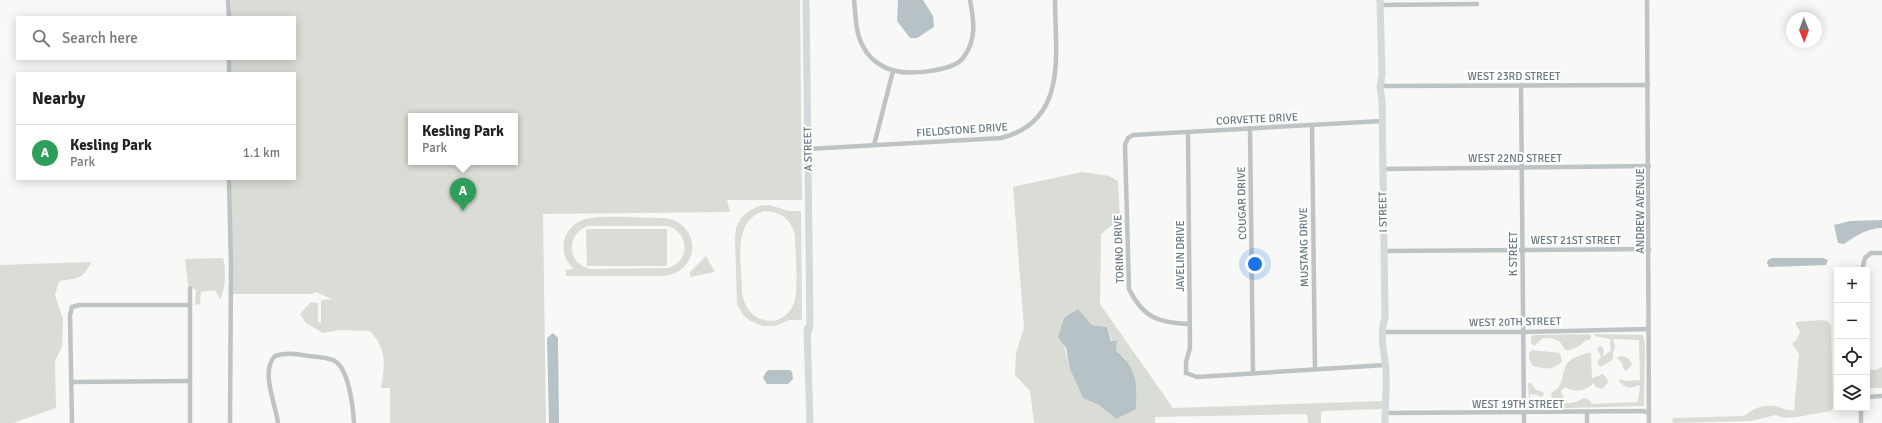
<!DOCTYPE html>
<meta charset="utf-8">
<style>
body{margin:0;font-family:Signika,sans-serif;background:#f2f2f2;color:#222}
.controls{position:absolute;right:12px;bottom:12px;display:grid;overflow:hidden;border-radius:0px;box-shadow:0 2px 10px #0003}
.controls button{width:36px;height:36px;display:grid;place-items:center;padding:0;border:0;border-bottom:1px solid #e0e0e0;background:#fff;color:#222;font:20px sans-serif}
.compass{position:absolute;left:1786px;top:12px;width:36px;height:36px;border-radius:50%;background:#fff;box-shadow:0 2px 10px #0003;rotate:179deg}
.you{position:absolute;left:1255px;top:264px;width:14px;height:14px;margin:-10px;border:3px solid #fff;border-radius:50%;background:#1a73e8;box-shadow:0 0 0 6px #1a73e833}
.badge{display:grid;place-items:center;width:26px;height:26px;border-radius:50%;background:#cf4d40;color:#fff;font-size:13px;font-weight:700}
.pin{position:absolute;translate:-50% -33px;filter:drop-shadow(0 1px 2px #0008)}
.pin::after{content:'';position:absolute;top:21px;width:14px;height:12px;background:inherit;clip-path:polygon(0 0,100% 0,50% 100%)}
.popup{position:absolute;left:408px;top:113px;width:110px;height:52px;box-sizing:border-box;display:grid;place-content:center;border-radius:0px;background:#fff;filter:drop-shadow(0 1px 3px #0005);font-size:13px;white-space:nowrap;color:#767676}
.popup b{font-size:15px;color:#222}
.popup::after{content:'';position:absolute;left:50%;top:100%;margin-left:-8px;border:8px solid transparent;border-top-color:#fff}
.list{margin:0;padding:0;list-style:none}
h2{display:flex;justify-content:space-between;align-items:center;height:52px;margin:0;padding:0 16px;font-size:17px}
h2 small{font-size:13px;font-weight:400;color:#767676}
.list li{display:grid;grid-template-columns:26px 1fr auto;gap:12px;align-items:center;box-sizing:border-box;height:56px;padding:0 16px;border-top:1px solid #e0e0e0}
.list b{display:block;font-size:15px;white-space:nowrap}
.list p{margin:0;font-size:13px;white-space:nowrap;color:#767676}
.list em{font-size:13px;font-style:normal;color:#767676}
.icon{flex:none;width:22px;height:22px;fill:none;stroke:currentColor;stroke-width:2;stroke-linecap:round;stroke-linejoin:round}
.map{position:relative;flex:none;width:1882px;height:423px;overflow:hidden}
.search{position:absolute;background:#fff;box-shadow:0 2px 10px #0003;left:16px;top:16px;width:280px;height:44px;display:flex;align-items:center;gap:10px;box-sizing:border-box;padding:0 14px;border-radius:0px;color:#767676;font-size:15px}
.panel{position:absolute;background:#fff;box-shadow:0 2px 10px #0003;left:16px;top:72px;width:280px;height:108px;border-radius:0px}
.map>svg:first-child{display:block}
</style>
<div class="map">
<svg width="1882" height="423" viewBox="0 0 1882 423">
<rect width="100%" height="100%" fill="#f8f8f6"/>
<!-- green -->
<g fill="#d9ddd6" fill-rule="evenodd">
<path d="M231,0h569l2,200h-75l3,12 -187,2 3,209h-156v-35h-9c4,-23 6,-39 -11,-57l-30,-1 -17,3 -17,-10 -6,-9 11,-12 7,1v19l3,1v-21l1,-2 10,-1 -16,-7 -4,2h-80l-1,-115h64v-106h-64v-14h64v-42h-64zM411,116h104v46h-104z"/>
<path d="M1082,172l27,4 9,5 2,38 -19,15 -1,70 73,104 209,-7v8l-59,2 -2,2v10h-13l-1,-9 -152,3v6h-121l-4,-32 -15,-16 1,-22 8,-25 -11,-141zM1079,310l13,15 15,2 9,24 10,8 -10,60 -17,-14 -16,-7c-10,-22 -25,-56 -19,-80z"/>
<path d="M770,205l18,6h13l1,109h-13l-14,6h-13l-13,-6 -6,-5 -6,-11 -2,-66 1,-10 5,-10 8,-7 10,-5zM764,211c16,0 27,8 31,24 0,16 4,54 -1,68 -12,30 -50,20 -52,-12 0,-27 -11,-70 22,-80z"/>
<path d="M662,218c39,2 41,53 2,58h-98v-6l8,-1c-8,-7 -12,-17 -10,-28 2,-9 9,-17 18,-21 14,-6 63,-2 80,-2zM588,226h80c22,7 22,36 0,42l-78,1 -8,-3 -6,-5c-9,-14 -3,-30 12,-35z"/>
<path d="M586,229h81v37h-80z"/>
<path d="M706,256l9,16 -25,5v-5z"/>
<path d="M223,258c3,10 3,33 -3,41l-5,-9 -14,2 -1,12 -4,1 -1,-3 1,-12 -8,-5 -3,-26z"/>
<path d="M91,262c-8,18 -14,16 -32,19l-4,14 8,24 -1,28 -7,14 1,47 -43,15h-13v-158z"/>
<path d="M1821,320l6,1 4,4 2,83 -2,3 -34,6 -12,1 -9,-3 -26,6 -76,2 -2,-2 1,-3 71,-2c9,-7 19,-12 31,-10 7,2 12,5 19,4l5,-56 -7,-10 5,-5 3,-7 -4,-7v-3z"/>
<path d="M1589,334l2,2 -1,4h-4c-6,6 -13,11 -21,10 -5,-11 -10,-12 -22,-12l-9,8 -3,-3v-7l4,-1z"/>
<path d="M1595,334l48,1 2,9 -1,62 -114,3 -2,-25 2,-2 6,8 7,2 1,3 -4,2 -2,-2 -8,-1v5l3,6h22l21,-3 8,-4 5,2 3,4 46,-2 2,-14 -1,-3c-8,3 -12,5 -20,-4l1,-2 4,2 16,-1 -1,-40 -26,-1 2,8 -2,5v6l-2,3 -11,6 -3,-5 4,-5 -4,-9 4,-2 3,3 -1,7 8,-5 -1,-12 -15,-3z"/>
<path d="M1532,350l28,3 2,9c-12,9 -15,7 -29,4l-4,-7v-6z"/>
<path d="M1587,353h4l1,25 11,-4 5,6 -1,4 -5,5 -6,-2 -3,-4c-5,8 -20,10 -28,4l-4,4 3,7 -3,2 -9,-1 -1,-5c2,-3 5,-4 7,-6 7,-9 3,-22 14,-29 3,-2 10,-4 15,-6z"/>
<path d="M1620,356c7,0 10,3 12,9l-6,6 -3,-3 -1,-5 -5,-5z"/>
<path d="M1882,367v21h-14v-18h8z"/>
</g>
<!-- water -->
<g fill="#b6c2c5">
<path d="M898,0h25l10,16 1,11 -17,11h-7l-13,-17z"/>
<path d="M1882,220v8c-14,0 -27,8 -38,16l-6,-1 -4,-18 16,-4z"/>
<path d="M1772,258h51l5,2 -2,5 -57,2 -2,-4 1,-3z"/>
<path d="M1078,309l14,16 15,2 4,14h6l-1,10c21,16 21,33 20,58l-20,10 -17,-14 -16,-7 -13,-29 -4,-21 -8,-11 6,-19z"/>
<path d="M553,333l5,5 1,85h-10l-2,-85z"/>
<path d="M769,370h21l2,2 1,7 -5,5h-21l-4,-6 3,-6z"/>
</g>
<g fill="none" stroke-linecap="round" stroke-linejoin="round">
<!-- street -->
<g stroke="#bec3c5" stroke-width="4.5">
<path d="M228,0l1,17"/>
<path d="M854,0c2,16 1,34 10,48 5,10 17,19 28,22 16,5 60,2 71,-12 14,-18 11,-37 7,-58"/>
<path d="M1647,0l2,423"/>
<path d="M1380,5l97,-1"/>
<path d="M229,59v14"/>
<path d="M1521,85l3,338"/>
<path d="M1380,86l268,-1"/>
<path d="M1312,125l3,244"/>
<path d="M1250,128l3,245"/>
<path d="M874,145l19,-74"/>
<path d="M808,149l193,-11c68,-17 54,-85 54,-138"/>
<path d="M1382,169l267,-3"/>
<path d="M229,179l2,87 -1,157"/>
<path d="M1384,251l265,-2"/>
<path d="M1862,270l3,-12 6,-5h11"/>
<path d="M190,288v135"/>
<path d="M1190,324c-31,-1 -47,-6 -61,-35l-4,-144 3,-7 5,-3 249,-14"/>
<path d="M1383,332h140l125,-3"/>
<path d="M1186,373v-11l4,-14 -2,-216"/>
<path d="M1186,373l11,4 188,-12"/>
<path d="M72,382l118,-1"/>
<path d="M1867,397l15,-1"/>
<path d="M1861,408v15"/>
<path d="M1587,412v11"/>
<path d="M1385,413l258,-2 6,2"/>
<path d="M72,423l-2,-108 2,-8 7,-2h111"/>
<path d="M278,423c-2,-18 -18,-52 -3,-67 12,-4 22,-2 34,0 8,1 17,1 24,4 16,7 20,47 21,63"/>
</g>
<!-- secondary -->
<g stroke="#d4d9db" stroke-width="7">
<path d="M806,0l4,324 -2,9"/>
<path d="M1380,0l2,75 -2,11 2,15 3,217c-5,13 -2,30 0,43 3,15 0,45 0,62"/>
<path d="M807,329l3,94"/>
</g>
</g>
<g text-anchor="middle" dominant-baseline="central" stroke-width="4" stroke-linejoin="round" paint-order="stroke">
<!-- street labels -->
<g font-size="11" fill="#66777e" stroke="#fff">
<text x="1514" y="76">WEST 23RD STREET</text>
<text transform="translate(1257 119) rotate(-3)">CORVETTE DRIVE</text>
<text transform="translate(962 130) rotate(-4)">FIELDSTONE DRIVE</text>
<text transform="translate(808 149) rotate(-91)">A STREET</text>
<text x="1515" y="158">WEST 22ND STREET</text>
<text transform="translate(1242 203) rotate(-91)">COUGAR DRIVE</text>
<text transform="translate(1640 211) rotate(-90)">ANDREW AVENUE</text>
<text transform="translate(1383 212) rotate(-91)">I STREET</text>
<text x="1576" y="240">WEST 21ST STREET</text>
<text transform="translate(1304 247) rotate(-91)">MUSTANG DRIVE</text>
<text transform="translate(1119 249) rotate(-92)">TORINO DRIVE</text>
<text transform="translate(1513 254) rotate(-90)">K STREET</text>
<text transform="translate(1180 256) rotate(-90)">JAVELIN DRIVE</text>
<text transform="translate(1515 322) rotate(-1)">WEST 20TH STREET</text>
<text x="1518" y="404">WEST 19TH STREET</text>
</g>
</g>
</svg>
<div class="controls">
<button>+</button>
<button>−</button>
<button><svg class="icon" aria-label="locate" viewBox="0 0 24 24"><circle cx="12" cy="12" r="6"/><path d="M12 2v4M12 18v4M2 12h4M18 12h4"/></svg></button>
<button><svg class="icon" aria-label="layers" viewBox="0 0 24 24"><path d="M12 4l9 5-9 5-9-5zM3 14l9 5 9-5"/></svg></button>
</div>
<svg class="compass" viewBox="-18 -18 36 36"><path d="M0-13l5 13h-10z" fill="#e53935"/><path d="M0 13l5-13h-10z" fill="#767676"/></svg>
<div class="you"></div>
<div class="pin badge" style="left:463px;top:211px;background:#2e9e5b">A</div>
<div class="popup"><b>Kesling Park</b>Park</div>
<div class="search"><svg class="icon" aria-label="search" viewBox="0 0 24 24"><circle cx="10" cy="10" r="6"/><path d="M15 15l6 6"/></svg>Search here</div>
<section class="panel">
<h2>Nearby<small></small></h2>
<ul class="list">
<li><span class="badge" style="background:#2e9e5b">A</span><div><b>Kesling Park</b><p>Park</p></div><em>1.1 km</em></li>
</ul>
</section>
</div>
